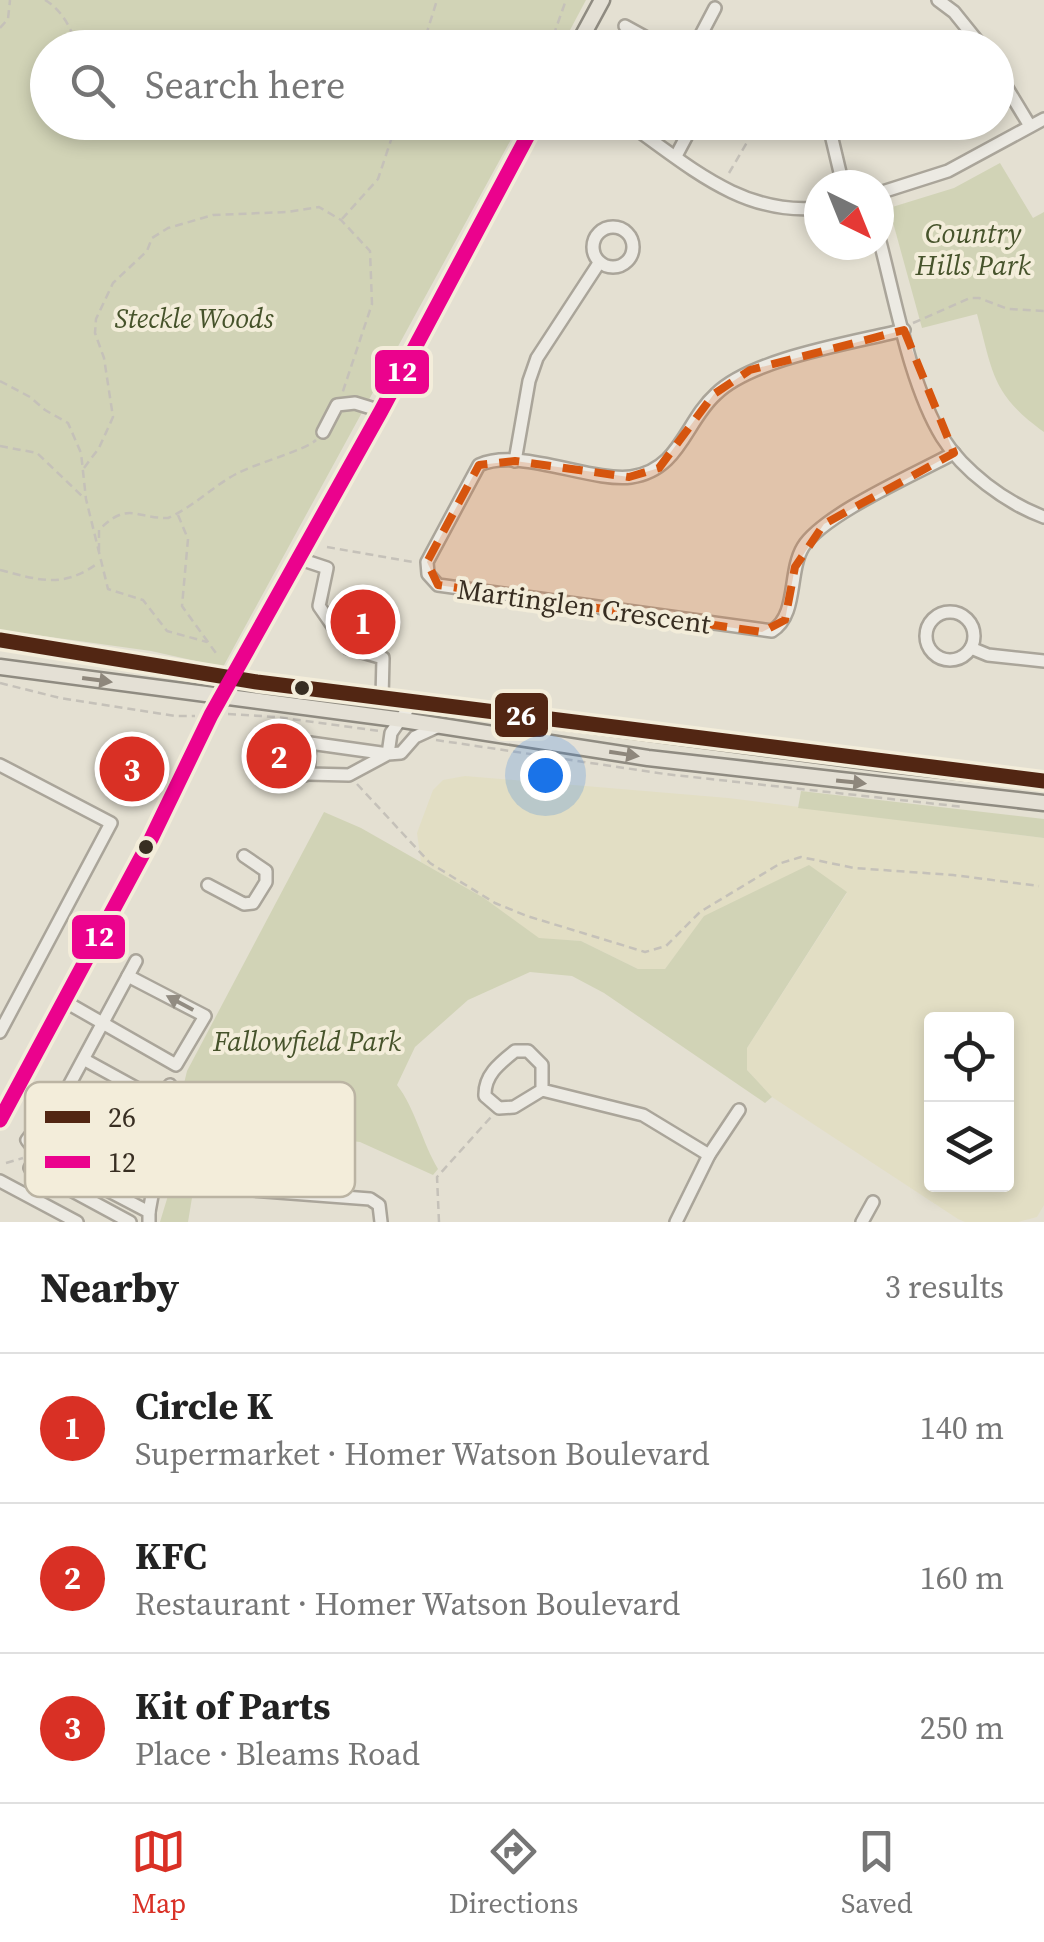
<!DOCTYPE html>
<meta charset="utf-8">
<style>
body{margin:0;font-family:"Source Serif 4",serif;background:#f2f2f2;color:#222}
.controls{position:absolute;right:30px;bottom:30px;display:grid;overflow:hidden;border-radius:10px;box-shadow:0 5px 15px #0003}
.controls button{width:90px;height:90px;display:grid;place-items:center;padding:0;border:0;border-bottom:2px solid #e0e0e0;background:#fff;color:#222;font:50px sans-serif}
.compass{position:absolute;left:804px;top:170px;width:90px;height:90px;border-radius:50%;background:#fff;box-shadow:0 5px 15px #0003;rotate:137deg}
.you{position:absolute;left:545px;top:775px;width:35px;height:35px;margin:-25px;border:8px solid #fff;border-radius:50%;background:#1a73e8;box-shadow:0 0 0 15px #1a73e833}
.badge{display:grid;place-items:center;width:65px;height:65px;border-radius:50%;background:#d93025;color:#fff;font-size:32px;font-weight:700}
.pin{position:absolute;translate:-50% -50%;border:5px solid #fff;box-shadow:0 2px 10px #0006}
.list{margin:0;padding:0;list-style:none}
h2{display:flex;justify-content:space-between;align-items:center;height:130px;margin:0;padding:0 40px;font-size:42px}
h2 small{font-size:32px;font-weight:400;color:#767676}
.list li{display:grid;grid-template-columns:65px 1fr auto;gap:30px;align-items:center;box-sizing:border-box;height:150px;padding:0 40px;border-top:2px solid #e0e0e0}
.list b{display:block;font-size:38px;white-space:nowrap}
.list p{margin:0;font-size:32px;white-space:nowrap;color:#767676}
.list em{font-size:32px;font-style:normal;color:#767676}
.icon{flex:none;width:55px;height:55px;fill:none;stroke:currentColor;stroke-width:2;stroke-linecap:round;stroke-linejoin:round}
.map{position:relative;flex:none;width:1044px;height:1222px;overflow:hidden}
.search{position:absolute;background:#fff;box-shadow:0 5px 15px #0003;left:30px;right:30px;top:30px;height:110px;display:flex;align-items:center;gap:25px;box-sizing:border-box;padding:0 35px;border-radius:55px;color:#767676;font-size:38px}
.sheet{height:580px;background:#fff}
nav{display:flex;justify-content:space-around;align-items:center;box-sizing:border-box;height:140px;border-top:2px solid #e0e0e0;background:#fff;font-size:28px;color:#767676}
nav a{display:grid;justify-items:center;gap:5px}
nav .on{color:#d93025}
.map>svg:first-child{display:block}
</style>
<div class="map">
<svg width="1044" height="1222" viewBox="0 0 1044 1222">
<rect width="100%" height="100%" fill="#e4e0d2"/>
<!-- farmland -->
<path fill="#e2dec4" fill-rule="evenodd" d="M465,776l263,22 316,40v367l-7,12 -19,5h-53l-7,-3 -186,-122 -25,-27v-22l100,-155 -169,59 -13,17h-27l-57,-28 -42,-2 -55,-41 -63,-36 -4,-29 16,-43 10,-10zM932,1019h74v165h-74z"/>
<!-- green -->
<g fill="#d1d3b6">
<path d="M0,0h586l-25,47 -513,1v74l472,1 -297,544 -72,-16 -151,-21z"/>
<path d="M1000,163l33,55 11,-6v220c-53,-38 -51,-60 -67,-118l-55,14 -33,-120 65,-20z"/>
<path d="M801,791l243,28v19l-246,-30z"/>
<path d="M324,812l37,16 123,70 55,40 42,3 57,28h27l39,-53 105,-51 38,27 -100,156v22l25,27 -7,6 -161,-110 -32,-17 -42,-4 -62,28 -53,47 -18,38c18,23 25,57 41,84l-5,6 -73,-33 -156,-17 -16,97h-28l10,-33 5,-68 12,-50z"/>
</g>
<g fill="none" stroke-linecap="round" stroke-linejoin="round">
<!-- minor-tunnel -->
<path stroke="#c2bcaf" stroke-width="11" stroke-dasharray="11 5.5" stroke-linecap="butt" d="M45,1130l25,13"/>
<!-- minor casing -->
<g stroke="#aaa59a" stroke-width="16">
<g id="minor">
<path d="M938,0l16,12 29,36"/>
<path d="M625,26l40,22"/>
<path d="M694,48l21,-40"/>
<path d="M736,48l10,-5 8,5"/>
<path d="M996,70l34,56"/>
<path d="M626,122c61,42 115,94 193,86"/>
<path d="M828,122l15,63"/>
<path d="M676,156l18,-34"/>
<path d="M879,193l69,-22 96,-52"/>
<circle cx="613" cy="247" r="20"/>
<path d="M879,238c16,60 31,147 63,199 21,34 64,66 102,80"/>
<path d="M904,330c-52,13 -151,28 -188,64 -31,28 -36,76 -85,83 -41,5 -112,-30 -152,-12l-52,97 1,12 10,11 334,46c26,-16 16,-59 31,-84 20,-33 115,-74 151,-94"/>
<path d="M323,432l14,-27 18,-2 26,8"/>
<path d="M515,461l14,-80 8,-23 62,-95"/>
<path d="M300,559l27,9 -8,38 29,42 35,10 -1,40"/>
<circle cx="950" cy="636" r="24"/>
<path d="M971,648l17,7 56,6"/>
<path d="M412,703l-21,30 -3,21 -78,-11 -2,31 41,1 39,-21 13,-1 14,-16 24,-11"/>
<path d="M0,765l111,58 -111,209"/>
<path d="M308,774l-24,7 -21,-11 1,-31 8,-4 38,8"/>
<path d="M208,885l36,19 9,-1 13,-21v-11l-22,-15"/>
<path d="M64,1001l112,64 29,-49 -77,-40"/>
<path d="M85,1060l82,45 3,-20"/>
<path d="M19,1085l39,21 78,-145"/>
<path d="M542,1090v-25l-14,-14h-13c-15,12 -31,24 -30,45l14,12 15,-1 28,-17 101,25 66,40"/>
<path d="M58,1106l4,6 81,43 23,-42 1,-8"/>
<path d="M45,1130l-9,-2 -9,12 11,14 -8,14 100,54"/>
<path d="M70,1143l80,42 3,5 -4,22"/>
<path d="M38,1154l111,58v10"/>
<path d="M0,1181l77,41"/>
<path d="M213,1187l157,12 9,6 2,17"/>
<path d="M676,1222l33,-67 30,-45"/>
<path d="M862,1222l11,-20"/>
</g>
</g>
<!-- major casing -->
<g stroke="#8f8b81" stroke-width="19">
<g id="major">
<path d="M576,48l26,-48"/>
<path d="M0,640l257,42 625,81 162,18"/>
<path d="M0,667l403,53 245,38 396,45"/>
<path d="M0,1120l151,-281 60,-124 170,-304 154,-289"/>
</g>
</g>
<!-- path -->
<g stroke="#c5c1b9" stroke-width="2.5" stroke-dasharray="8 5" stroke-linecap="butt">
<path d="M45,0c17,10 27,29 32,48"/>
<path d="M0,28l8,-9 2,-19"/>
<path d="M422,48l15,-48"/>
<path d="M549,48l17,-48"/>
<path d="M386,122l5,16"/>
<path d="M393,139l56,-8 21,-9"/>
<path d="M729,173l30,-51"/>
<path d="M342,219l36,-40 19,-57"/>
<path d="M913,323l57,-25h9l29,11 36,2"/>
<path d="M0,381l30,16 15,13 23,13 13,30 5,46 22,90 35,11 24,31 40,11"/>
<path d="M0,446l37,7 47,45"/>
<path d="M84,468l15,-20 14,-31 -9,-59 -9,-25 1,-14 17,-36 34,-32 5,-13 16,-10 45,-13 74,-3 32,-5 22,13 29,31 2,53 -30,90"/>
<path d="M178,515l10,24 -6,67 36,50"/>
<path d="M327,547l86,15"/>
<path d="M99,551v-21c29,-29 35,-12 69,-12 25,-11 44,-31 68,-44 18,-10 70,-24 80,-34"/>
<path d="M0,570c39,10 63,19 98,-7"/>
<path d="M0,683l60,15 115,18h20"/>
<path d="M228,714l48,3 103,14"/>
<path d="M436,740l229,34 299,33"/>
<path d="M357,784l73,79 65,40 32,13 118,36 21,-6 34,-34 81,-49 20,-6 53,11 99,7 86,11"/>
<path d="M6,1163l17,-5"/>
<path d="M439,1222l-2,-45 54,-60"/>
</g>
<!-- minor -->
<use href="#minor" stroke="#eceae3" stroke-width="11"/>
<!-- major -->
<use href="#major" stroke="#e4e0d5" stroke-width="14"/>
<!-- bus-1 casing -->
<g stroke="#f3edda" stroke-width="22">
<path id="bus-1" d="M0,640l257,42 787,99"/>
</g>
<!-- bus-2 casing -->
<g stroke="#f3edda" stroke-width="22">
<path id="bus-2" d="M0,1120l151,-281 60,-124 170,-304 154,-289"/>
</g>
<!-- bus-1 -->
<use href="#bus-1" stroke="#522613" stroke-width="15"/>
<!-- bus-2 -->
<use href="#bus-2" stroke="#eb028d" stroke-width="15"/>
</g>
<!-- one-way arrows -->
<defs><path id="oneway-solid" d="M-6-.8H1V-3.2L6.5 0L1 3.2V.8H-6Z" transform="scale(2.5)"/></defs>
<g fill="#8e877c">
<use href="#oneway-solid" transform="translate(97 680) rotate(8)"/>
<use href="#oneway-solid" transform="translate(624 754) rotate(9)"/>
<use href="#oneway-solid" transform="translate(851 782) rotate(6)"/>
</g>
<use fill="#928c82" href="#oneway-solid" transform="translate(180 1003) rotate(-152)"/>
<!-- marked area -->
<path fill="#d6550e" fill-opacity="0.2" stroke="#d6550e" stroke-width="8" stroke-dasharray="20 12" stroke-linejoin="round" d="M904,330l50,123 -130,71 -29,43 -10,53 -23,12 -324,-47 -11,-23 52,-97 36,-4 114,16 30,-9 55,-74 36,-24z"/>
<!-- markers -->
<g fill="#382e22" stroke="#f3edda" stroke-width="4">
<circle cx="302" cy="688" r="9"/>
<circle cx="146" cy="847" r="9"/>
</g>
<g text-anchor="middle" dominant-baseline="central" stroke-width="8" stroke-linejoin="round" paint-order="stroke">
<!-- park labels -->
<g font-size="28" font-style="italic" fill="#46532b" stroke="#f3edda">
<text x="973" y="233">Country<tspan x="973" dy="32">Hills Park</tspan></text>
<text x="194" y="318">Steckle Woods</text>
<text x="307" y="1041">Fallowfield Park</text>
</g>
<!-- street labels -->
<g font-size="28" fill="#382e22" stroke="#f3edda">
<text transform="translate(584 606) rotate(8)">Martinglen Crescent</text>
</g>
</g>
<!-- legend -->
<rect x="25" y="1082" width="330" height="115" rx="15" fill="#f3edda" stroke="#bbb4a3" stroke-width="2.5"/>
<rect x="45" y="1111" width="45" height="12" fill="#522613"/>
<rect x="45" y="1156" width="45" height="12" fill="#eb028d"/>
<g font-size="28" fill="#382e22">
<text x="108" y="1127">26</text>
<text x="108" y="1172">12</text>
</g>
<g stroke="#f3edda" stroke-width="4">
<rect x="373" y="348" width="58" height="48" rx="10" fill="#eb028d"/>
<rect x="493" y="691" width="57" height="48" rx="10" fill="#522613"/>
<rect x="70" y="913" width="57" height="48" rx="10" fill="#eb028d"/>
</g>
<g font-size="28" text-anchor="middle" font-weight="bold" fill="#fff">
<text x="402" y="381">12</text>
<text x="521" y="725">26</text>
<text x="99" y="946">12</text>
</g>
</svg>
<div class="controls">
<button><svg class="icon" aria-label="locate" viewBox="0 0 24 24"><circle cx="12" cy="12" r="6"/><path d="M12 2v4M12 18v4M2 12h4M18 12h4"/></svg></button>
<button><svg class="icon" aria-label="layers" viewBox="0 0 24 24"><path d="M12 4l9 5-9 5-9-5zM3 14l9 5 9-5"/></svg></button>
</div>
<svg class="compass" viewBox="-18 -18 36 36"><path d="M0-13l5 13h-10z" fill="#e53935"/><path d="M0 13l5-13h-10z" fill="#767676"/></svg>
<div class="you"></div>
<div class="pin badge" style="left:363px;top:622px">1</div>
<div class="pin badge" style="left:279px;top:756px">2</div>
<div class="pin badge" style="left:132px;top:769px">3</div>
<div class="search"><svg class="icon" aria-label="search" viewBox="0 0 24 24"><circle cx="10" cy="10" r="6"/><path d="M15 15l6 6"/></svg>Search here</div>
</div>
<section class="sheet">
<h2>Nearby<small>3 results</small></h2>
<ul class="list">
<li><span class="badge">1</span><div><b>Circle K</b><p>Supermarket · Homer Watson Boulevard</p></div><em>140 m</em></li>
<li><span class="badge">2</span><div><b>KFC</b><p>Restaurant · Homer Watson Boulevard</p></div><em>160 m</em></li>
<li><span class="badge">3</span><div><b>Kit of Parts</b><p>Place · Bleams Road</p></div><em>250 m</em></li>
</ul>
</section>
<nav>
<a class="on"><svg class="icon" aria-label="map" viewBox="0 0 24 24"><path d="M3 6l6-2 6 2 6-2v14l-6 2-6-2-6 2zM9 4v14M15 6v14"/></svg>Map</a>
<a><svg class="icon" aria-label="directions" viewBox="0 0 24 24"><path d="M12 3l9 9-9 9-9-9zM9 14v-3h6M13 9l2 2-2 2"/></svg>Directions</a>
<a><svg class="icon" aria-label="saved" viewBox="0 0 24 24"><path d="M7 4h10v16l-5-4-5 4z"/></svg>Saved</a>
</nav>
